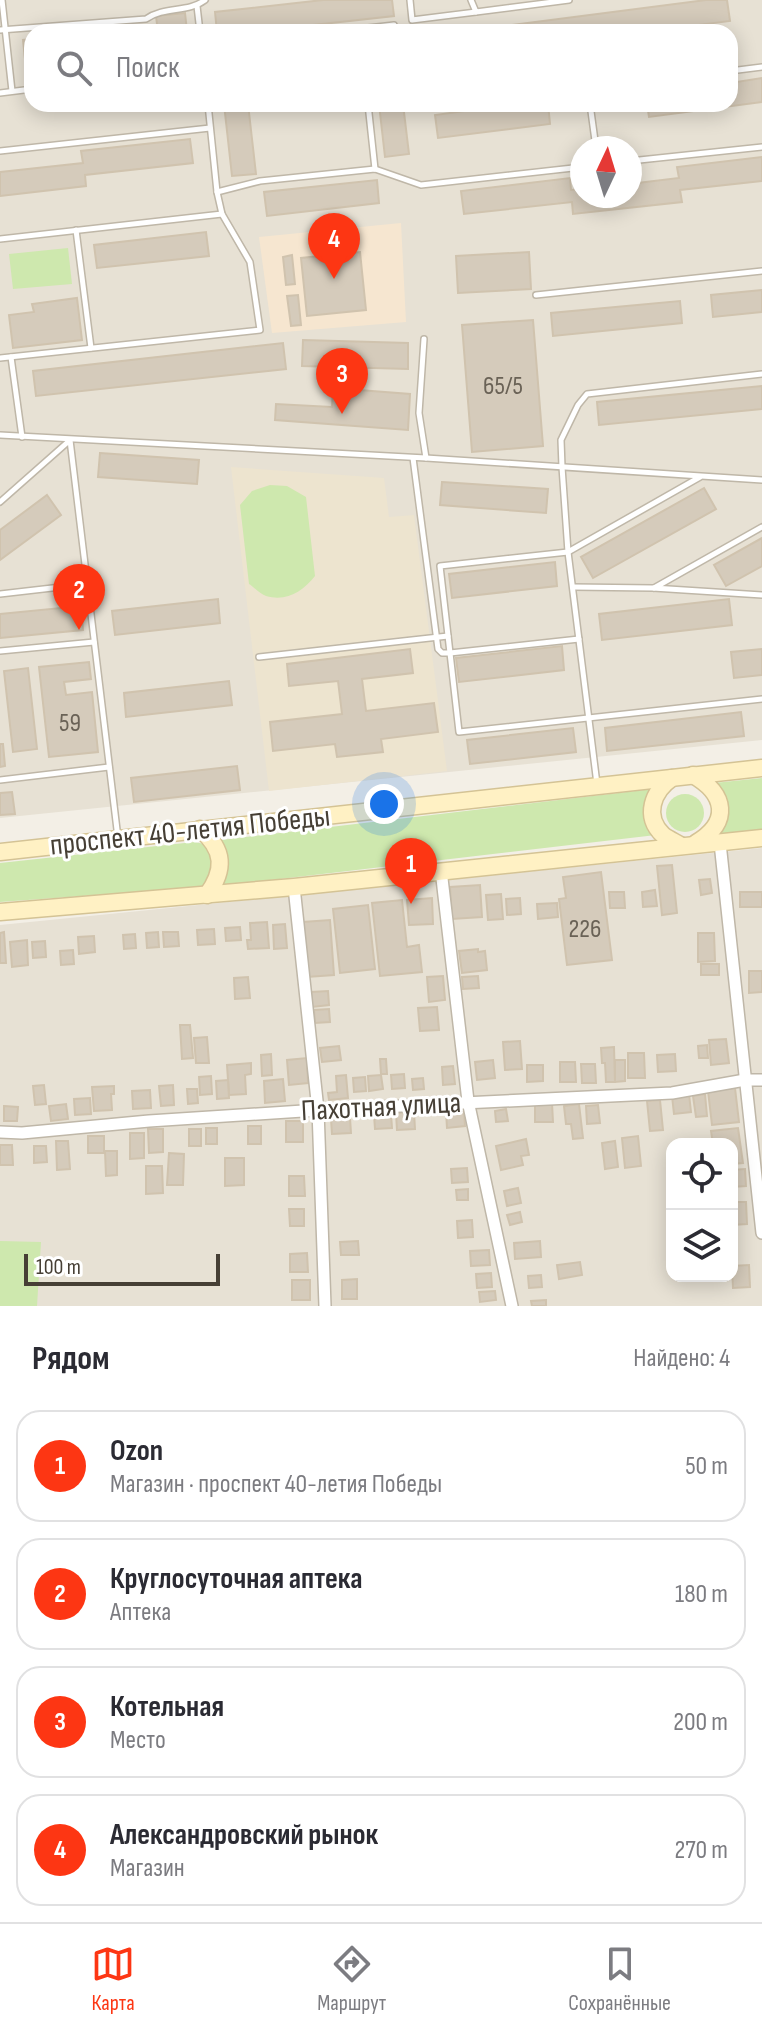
<!DOCTYPE html>
<html lang="ru">
<meta charset="utf-8">
<style>
body{margin:0;font-family:"Sofia Sans Condensed",sans-serif;background:#f2f2f3;color:#2b2b33}
.controls{position:absolute;right:24px;bottom:24px;display:grid;overflow:hidden;border-radius:16px;box-shadow:0 4px 20px #0003}
.controls button{width:72px;height:72px;display:grid;place-items:center;padding:0;border:0;border-bottom:2px solid #e1e1e2;background:#fff;color:#2b2b33;font:40px sans-serif}
.compass{position:absolute;left:570px;top:136px;width:72px;height:72px;border-radius:50%;background:#fff;box-shadow:0 4px 20px #0003;rotate:4deg}
.scale{position:absolute;left:24px;bottom:20px;width:196px;box-sizing:border-box;padding-left:8px;border:4px solid #463f35;border-top:0;font-size:22px;line-height:28px;white-space:nowrap;color:#463f35;-webkit-text-stroke:6px #fff;paint-order:stroke}
.you{position:absolute;left:384px;top:804px;width:28px;height:28px;margin:-20px;border:6px solid #fff;border-radius:50%;background:#1a73e8;box-shadow:0 0 0 12px #1a73e833}
.badge{display:grid;place-items:center;width:52px;height:52px;border-radius:50%;background:#fd3613;color:#fff;font-size:26px;font-weight:700}
.pin{position:absolute;translate:-50% -66px;filter:drop-shadow(0 2px 4px #0008)}
.pin::after{content:'';position:absolute;top:42px;width:28px;height:24px;background:inherit;clip-path:polygon(0 0,100% 0,50% 100%)}
.list{margin:0;padding:0;list-style:none}
h2{display:flex;justify-content:space-between;align-items:center;height:104px;margin:0;padding:0 32px;font-size:34px}
h2 small{font-size:26px;font-weight:400;color:#7c7c81}
.list li{display:grid;grid-template-columns:52px 1fr auto;gap:24px;align-items:center;box-sizing:border-box;height:112px;margin:0 16px 16px;padding:0 16px;border:2px solid #e1e1e2;border-radius:24px}
.list b{display:block;font-size:30px;white-space:nowrap}
.list p{margin:0;font-size:26px;white-space:nowrap;color:#7c7c81}
.list em{font-size:26px;font-style:normal;color:#7c7c81}
.icon{flex:none;width:44px;height:44px;fill:none;stroke:currentColor;stroke-width:2;stroke-linecap:round;stroke-linejoin:round}
.map{position:relative;flex:none;width:762px;height:1306px;overflow:hidden}
.search{position:absolute;background:#fff;box-shadow:0 4px 20px #0003;left:24px;right:24px;top:24px;height:88px;display:flex;align-items:center;gap:20px;box-sizing:border-box;padding:0 28px;border-radius:24px;color:#7c7c81;font-size:30px}
.sheet{height:616px;background:#fff}
nav{display:flex;justify-content:space-around;align-items:center;box-sizing:border-box;height:112px;border-top:2px solid #e1e1e2;background:#fff;font-size:22px;color:#7c7c81}
nav a{display:grid;justify-items:center;gap:4px}
nav .on{color:#fd3613}
.map>svg:first-child{display:block}
</style>
<div class="map">
<svg width="762" height="1306" viewBox="0 0 762 1306">
<rect width="100%" height="100%" fill="#f3efe6"/>
<!-- residential -->
<g fill="#e7e1d4" fill-rule="evenodd">
<path d="M0,0h762v740l-762,78zM32,32h698v72h-698zM582,148h48v48h-48z"/>
<path d="M762,848v458h-762v-381zM672,1144h60v132h-60z"/>
</g>
<!-- commercial -->
<path fill="#f6e6d0" d="M401,223l5,99 -134,11 -13,-96z"/>
<!-- education -->
<path fill="#ede4cf" d="M231,467l153,11 5,39 25,-2 33,256 -178,20z"/>
<!-- green -->
<g fill="#cee8ae">
<path d="M68,248l4,36 -59,5 -4,-35z"/>
<path d="M270,485l17,1 19,11 9,79c-12,15 -28,26 -49,20 -6,-2 -12,-9 -17,-12l-9,-79 12,-14z"/>
<path d="M762,778v52l-44,5c11,-21 13,-34 -4,-52z"/>
<path d="M652,789l4,46 -437,51c12,-16 11,-29 2,-46z"/>
<circle cx="685" cy="813" r="19"/>
<path d="M194,842l11,2 10,16 -9,27 -206,15v-39z"/>
<path d="M0,1241l41,1 -4,64h-37z"/>
</g>
<!-- building -->
<g fill="#d5cbbb" stroke="#d0c3ae" stroke-width="2">
<path d="M323,0h69l2,16 -144,16h-33l-2,-20z"/>
<path d="M706,0h21l3,21 -86,11h-186z"/>
<path d="M185,13l2,18 -29,1 -2,-16z"/>
<path d="M157,25l1,7h-60z"/>
<path d="M32,39v29l-6,1 -3,-29z"/>
<path d="M762,78v24l-113,15 -2,-13h83v-21z"/>
<path d="M224,104h24l8,70 -24,2z"/>
<path d="M379,104h24l6,50 -24,3z"/>
<path d="M516,104h32l2,20 -112,14 -3,-23z"/>
<path d="M190,139l3,24 -108,12 1,11 -86,10v-24l83,-9 -2,-12z"/>
<path d="M762,157v24l-82,9 2,12 -109,12 -1,-12 -108,12 -3,-23 109,-13 1,12 11,-1v7h48v-12l49,-6 -2,-11z"/>
<path d="M377,180l2,23 -112,13 -3,-24z"/>
<path d="M206,232l3,24 -112,12 -3,-23z"/>
<path d="M360,252l6,58 -59,6 -6,-58z"/>
<path d="M529,252l2,37 -73,4 -2,-37z"/>
<path d="M292,255l3,29 -9,1 -3,-28z"/>
<path d="M762,290v22l-49,5 -2,-22z"/>
<path d="M298,295l3,30 -10,1 -4,-30z"/>
<path d="M77,298l5,42 -69,8 -4,-33 25,-3 -2,-8z"/>
<path d="M680,301l2,22 -129,13 -2,-23z"/>
<path d="M533,320l10,126 -71,6 -10,-127z"/>
<path d="M303,340l105,3v26l-106,-3z"/>
<path d="M283,343l3,26 -250,27 -3,-25z"/>
<path d="M762,386v23l-163,16 -2,-23z"/>
<path d="M333,388l77,6 -2,36 -133,-10 1,-16 56,3z"/>
<path d="M100,453l99,7 -2,24 -99,-7z"/>
<path d="M442,482l106,7 -2,24 -106,-8z"/>
<path d="M704,488l12,21 -123,69 -12,-21z"/>
<path d="M47,495l14,20 -61,45v-30z"/>
<path d="M762,538v28l-36,20 -12,-21z"/>
<path d="M555,562l2,24 -105,12 -3,-24z"/>
<path d="M218,599l2,24 -105,12 -3,-24z"/>
<path d="M729,599l3,26 -130,15 -3,-26z"/>
<path d="M81,606l2,24 -83,8v-24z"/>
<path d="M562,646l2,24 -105,12 -3,-24z"/>
<path d="M410,649l3,24 -51,6 4,32 68,-8 4,29 -57,7 2,13 -46,5 -2,-13 -62,7 -3,-29 72,-8 -4,-33 -49,5 -2,-22z"/>
<path d="M762,649v26l-28,3 -3,-26z"/>
<path d="M89,662l2,17 -27,3 2,13 26,-3 6,60 -49,5 -10,-90z"/>
<path d="M28,668l9,81 -24,3 -9,-81z"/>
<path d="M229,681l3,24 -106,12 -2,-24z"/>
<path d="M741,712l3,24 -137,15 -2,-23z"/>
<path d="M573,728l3,24 -106,12 -3,-24z"/>
<path d="M0,744h3l2,22 -5,1z"/>
<path d="M237,766l3,24 -106,12 -3,-24z"/>
<path d="M12,792l3,22 -15,1v-22z"/>
<path d="M672,865l5,48 -15,2 -5,-49z"/>
<path d="M601,872l11,88 -45,5 -8,-66 7,-1 -3,-21z"/>
<path d="M710,879l2,14 -11,2 -2,-15z"/>
<path d="M480,885l2,32 -30,2 -2,-32z"/>
<path d="M655,890l2,16 -14,1 -1,-15z"/>
<path d="M609,892h15l1,16h-15z"/>
<rect x="740" y="892" width="22" height="15"/>
<path d="M501,894l2,25 -15,1 -2,-25z"/>
<path d="M432,898l1,26 -24,1 -2,-25z"/>
<path d="M520,898l1,16 -14,1 -1,-16z"/>
<path d="M402,900l5,47 12,-2 3,27 -42,4 -8,-73z"/>
<path d="M557,903l1,14 -20,2 -1,-15z"/>
<path d="M368,905l7,64 -35,4 -7,-64z"/>
<path d="M330,920l4,55 -27,2 -4,-55z"/>
<path d="M267,922l2,26 -21,1 -1,-9h4l-1,-17z"/>
<path d="M285,924l2,24 -13,1 -1,-24z"/>
<path d="M240,927l1,13 -15,1 -1,-13z"/>
<path d="M214,929l1,15 -17,1 -1,-15z"/>
<path d="M4,932l2,31h-6v-30z"/>
<path d="M158,932l1,15 -12,1 -1,-15z"/>
<path d="M163,932h15l1,14 -15,1z"/>
<path d="M698,933h16l1,28 -17,1z"/>
<path d="M135,934l1,14 -12,1 -1,-14z"/>
<path d="M94,936l1,16 -16,2 -1,-17z"/>
<path d="M27,940l1,25 -16,2 -2,-25z"/>
<path d="M45,941l1,16 -13,1 -1,-16z"/>
<path d="M478,949v3l7,-1 2,19 -25,3 -3,-22z"/>
<path d="M73,950l1,14 -13,1 -1,-14z"/>
<rect x="701" y="964" width="18" height="11"/>
<path d="M749,971h13v21l-13,1z"/>
<path d="M443,976l2,24 -16,2 -2,-25z"/>
<path d="M478,976l1,12 -16,1 -1,-12z"/>
<path d="M248,977l2,21 -15,1 -1,-21z"/>
<path d="M328,991l1,14 -17,2 -1,-15z"/>
<path d="M437,1007l2,23 -19,1 -2,-23z"/>
<path d="M329,1009l1,13 -15,1 -1,-13z"/>
<path d="M180,1025h10l3,33 -11,1z"/>
<path d="M207,1037l2,26h-13l-2,-25z"/>
<path d="M726,1039l3,24 -18,2 -2,-25z"/>
<path d="M520,1041l2,28 -17,1 -2,-28z"/>
<path d="M707,1045l1,13h-9l-1,-12z"/>
<path d="M339,1046l2,14 -19,2 -2,-14z"/>
<path d="M614,1047l1,35h-9l-1,-19h-3l-1,-15z"/>
<path d="M628,1053h16l1,25h-17z"/>
<path d="M271,1054l1,21 -10,1 -1,-21z"/>
<path d="M675,1054l1,17 -18,1 -1,-17z"/>
<path d="M307,1058l1,25 -19,2 -2,-25z"/>
<path d="M380,1059h6l1,15h-6z"/>
<path d="M493,1060l2,18 -18,2 -2,-18z"/>
<path d="M615,1060h10v21l-10,1z"/>
<path d="M560,1062h15l1,20h-16z"/>
<path d="M251,1063v11l-6,1 1,19 -17,1 -2,-30z"/>
<path d="M581,1064h14l1,19h-14z"/>
<path d="M527,1065h16v16l-16,1z"/>
<path d="M453,1066l2,18 -12,1 -1,-18z"/>
<path d="M404,1074l1,14 -13,1 -1,-14z"/>
<path d="M346,1075l2,23 -19,2 -1,-7 9,-1 -1,-16z"/>
<path d="M381,1075l2,14 -14,2 -1,-15z"/>
<path d="M211,1076l1,18 -12,1 -1,-18z"/>
<path d="M365,1077l1,14 -12,1 -1,-14z"/>
<path d="M423,1078l1,11 -11,1 -1,-11z"/>
<path d="M283,1079l2,22 -20,2 -1,-22z"/>
<path d="M228,1080l1,18 -12,1 -1,-18z"/>
<path d="M44,1085l2,19 -11,1 -2,-19z"/>
<path d="M173,1085l1,20 -13,1 -2,-20z"/>
<path d="M114,1086v8h-3l1,16 -18,1 -2,-24z"/>
<path d="M735,1088l4,34 -27,3 -4,-34z"/>
<path d="M187,1089h10l1,14 -10,1z"/>
<path d="M150,1090l1,18 -18,1 -1,-18z"/>
<path d="M689,1094l2,18 -17,2 -2,-18z"/>
<path d="M705,1094l2,22 -11,1 -3,-21z"/>
<path d="M90,1098l1,16 -16,1 -1,-16z"/>
<path d="M660,1100l3,30 -13,1 -3,-30z"/>
<path d="M552,1103l1,19h-18v-18z"/>
<path d="M66,1104l2,15 -17,2 -2,-15z"/>
<path d="M579,1104l4,34 -10,1 -2,-15h-5l-2,-18z"/>
<path d="M598,1105l2,18 -13,1 -1,-18z"/>
<path d="M4,1106l14,1 -1,14h-13z"/>
<path d="M506,1109l2,12 -12,1 -1,-11z"/>
<path d="M464,1110l1,16 -18,2 -1,-17z"/>
<path d="M414,1112l1,17 -18,1 -1,-17z"/>
<path d="M391,1114l1,14 -17,1 -1,-14z"/>
<path d="M350,1118l1,15 -19,1 -1,-15z"/>
<rect x="286" y="1121" width="17" height="21"/>
<rect x="248" y="1126" width="13" height="18"/>
<rect x="206" y="1128" width="11" height="16"/>
<path d="M738,1128l5,35 -11,1v-20h-19l-2,-13z"/>
<path d="M148,1129h15v23l-14,1z"/>
<rect x="189" y="1129" width="12" height="17"/>
<path d="M130,1133h14v25l-14,1z"/>
<rect x="88" y="1136" width="16" height="17"/>
<path d="M638,1136l3,30 -16,2 -3,-30z"/>
<path d="M526,1139l3,16 -8,1 2,9 -22,5 -5,-24z"/>
<path d="M56,1141h12l2,28 -13,1z"/>
<path d="M615,1141l3,26 -13,2 -3,-26z"/>
<path d="M0,1145h12l1,20h-13z"/>
<path d="M34,1146h12l1,16 -13,1z"/>
<path d="M105,1151h12v24l-11,1z"/>
<path d="M169,1153l15,1 -1,31h-16z"/>
<path d="M225,1158h19v27l-19,1z"/>
<path d="M146,1166h16l1,27 -17,1z"/>
<path d="M467,1168l1,14 -16,1 -1,-14z"/>
<path d="M745,1169l1,17 -14,1v-17z"/>
<path d="M289,1176h15l1,20h-16z"/>
<path d="M518,1188l3,15 -14,3 -3,-15z"/>
<path d="M468,1189v11h-11l-1,-10z"/>
<path d="M732,1202h14l1,22 -15,1z"/>
<path d="M289,1209h15v17h-14z"/>
<path d="M520,1212l2,10 -12,3 -3,-10z"/>
<path d="M472,1220l1,17 -15,1 -1,-17z"/>
<path d="M358,1241l1,14h-18l-1,-13z"/>
<path d="M540,1241l1,16 -26,2 -1,-16z"/>
<path d="M489,1250l1,15 -19,1 -1,-15z"/>
<path d="M307,1253l1,19h-18v-18z"/>
<path d="M580,1262l2,13 -23,4 -2,-14z"/>
<path d="M749,1265l1,22 -17,1 -1,-22z"/>
<path d="M491,1273l1,14 -15,1 -1,-14z"/>
<path d="M541,1275l1,12 -13,1 -1,-12z"/>
<path d="M357,1279v20h-15v-19z"/>
<rect x="292" y="1280" width="18" height="20"/>
<path d="M495,1291l1,9 -16,2 -1,-10z"/>
<path d="M546,1300v6h-14l-1,-5z"/>
</g>
<g fill="none" stroke-linecap="round" stroke-linejoin="round">
<!-- lane casing -->
<g stroke="#bfb7a8" stroke-width="8">
<g id="lane">
<path d="M2,0l10,91"/>
<path d="M410,0l2,20 64,-8"/>
<path d="M471,0l5,12 93,-12"/>
<path d="M197,6l3,26"/>
<path d="M0,30l146,-11c18,-13 42,-6 59,-19"/>
<path d="M333,32l61,-7"/>
<path d="M730,71l32,-4"/>
<path d="M0,93l32,-4"/>
<path d="M368,104l7,65"/>
<path d="M590,104l6,44"/>
<path d="M430,108l30,-4"/>
<path d="M0,151l210,-23"/>
<path d="M630,161l132,-14"/>
<path d="M217,192l43,-11 115,-12 46,16 161,-18"/>
<path d="M76,230l15,118"/>
<path d="M0,239l222,-25"/>
<path d="M536,295l226,-24"/>
<path d="M424,339l-5,74 7,45"/>
<path d="M11,357l11,80"/>
<path d="M0,358l260,-28 -10,-68 -28,-48 -5,-22 -9,-88"/>
<path d="M0,435l426,23 336,22"/>
<path d="M70,440l48,398"/>
<path d="M413,458l25,191 4,4h8l9,79 303,-33"/>
<path d="M0,502l69,-61"/>
<path d="M573,587l80,1 109,7"/>
<path d="M654,588l108,-61"/>
<path d="M0,594l87,-10"/>
<path d="M579,639l-129,14 -10,-87 128,-14 132,-75"/>
<path d="M0,651l94,-9"/>
<path d="M259,657l189,-21"/>
<path d="M0,780l109,-13"/>
<path d="M597,784l-29,-232 -6,-85 -1,-27 17,-35 9,-11 175,-20"/>
</g>
</g>
<!-- street casing -->
<g stroke="#bfb7a8" stroke-width="14">
<g id="street">
<path d="M720,843l42,390"/>
<path d="M441,870l27,231 44,205"/>
<path d="M294,887l24,223 7,196"/>
<path d="M0,1132l22,1 127,-12 169,-11 354,-17 73,-13h17"/>
</g>
</g>
<!-- secondary casing -->
<g stroke="#d4c395" stroke-width="19">
<g id="secondary">
<path d="M693,775c33,19 38,47 3,68"/>
<path d="M672,778c-19,13 -29,38 -9,57 5,4 12,7 17,10"/>
<path d="M200,829c25,21 25,41 7,66"/>
<path d="M0,852l762,-84"/>
<path d="M0,912l294,-25 468,-49"/>
</g>
</g>
<!-- lane -->
<use href="#lane" stroke="#fff" stroke-width="5"/>
<!-- street -->
<use href="#street" stroke="#fff" stroke-width="11"/>
<!-- secondary -->
<use href="#secondary" stroke="#fff1c4" stroke-width="16"/>
</g>
<g text-anchor="middle" dominant-baseline="central" stroke-width="6" stroke-linejoin="round" paint-order="stroke">
<!-- number labels -->
<g font-size="26" fill="#6a6256">
<text x="503" y="386">65/5</text>
<text x="70" y="723">59</text>
<text x="585" y="929">226</text>
</g>
<!-- street labels -->
<g font-size="30" fill="#463f35" stroke="#fff">
<text transform="translate(190 831) rotate(-6)">проспект 40-летия Победы</text>
<text transform="translate(381 1107) rotate(-3)">Пахотная улица</text>
</g>
</g>
</svg>
<div class="controls">
<button><svg class="icon" aria-label="locate" viewBox="0 0 24 24"><circle cx="12" cy="12" r="6"/><path d="M12 2v4M12 18v4M2 12h4M18 12h4"/></svg></button>
<button><svg class="icon" aria-label="layers" viewBox="0 0 24 24"><path d="M12 4l9 5-9 5-9-5zM3 14l9 5 9-5"/></svg></button>
</div>
<svg class="compass" viewBox="-18 -18 36 36"><path d="M0-13l5 13h-10z" fill="#e53935"/><path d="M0 13l5-13h-10z" fill="#7c7c81"/></svg>
<div class="scale">100 m</div>
<div class="you"></div>
<div class="pin badge" style="left:411px;top:904px">1</div>
<div class="pin badge" style="left:79px;top:630px">2</div>
<div class="pin badge" style="left:342px;top:414px">3</div>
<div class="pin badge" style="left:334px;top:279px">4</div>
<div class="search"><svg class="icon" aria-label="search" viewBox="0 0 24 24"><circle cx="10" cy="10" r="6"/><path d="M15 15l6 6"/></svg>Поиск</div>
</div>
<section class="sheet">
<h2>Рядом<small>Найдено: 4</small></h2>
<ul class="list">
<li><span class="badge">1</span><div><b>Ozon</b><p>Магазин · проспект 40-летия Победы</p></div><em>50 m</em></li>
<li><span class="badge">2</span><div><b>Круглосуточная аптека</b><p>Аптека</p></div><em>180 m</em></li>
<li><span class="badge">3</span><div><b>Котельная</b><p>Место</p></div><em>200 m</em></li>
<li><span class="badge">4</span><div><b>Александровский рынок</b><p>Магазин</p></div><em>270 m</em></li>
</ul>
</section>
<nav>
<a class="on"><svg class="icon" aria-label="map" viewBox="0 0 24 24"><path d="M3 6l6-2 6 2 6-2v14l-6 2-6-2-6 2zM9 4v14M15 6v14"/></svg>Карта</a>
<a><svg class="icon" aria-label="directions" viewBox="0 0 24 24"><path d="M12 3l9 9-9 9-9-9zM9 14v-3h6M13 9l2 2-2 2"/></svg>Маршрут</a>
<a><svg class="icon" aria-label="saved" viewBox="0 0 24 24"><path d="M7 4h10v16l-5-4-5 4z"/></svg>Сохранённые</a>
</nav>
